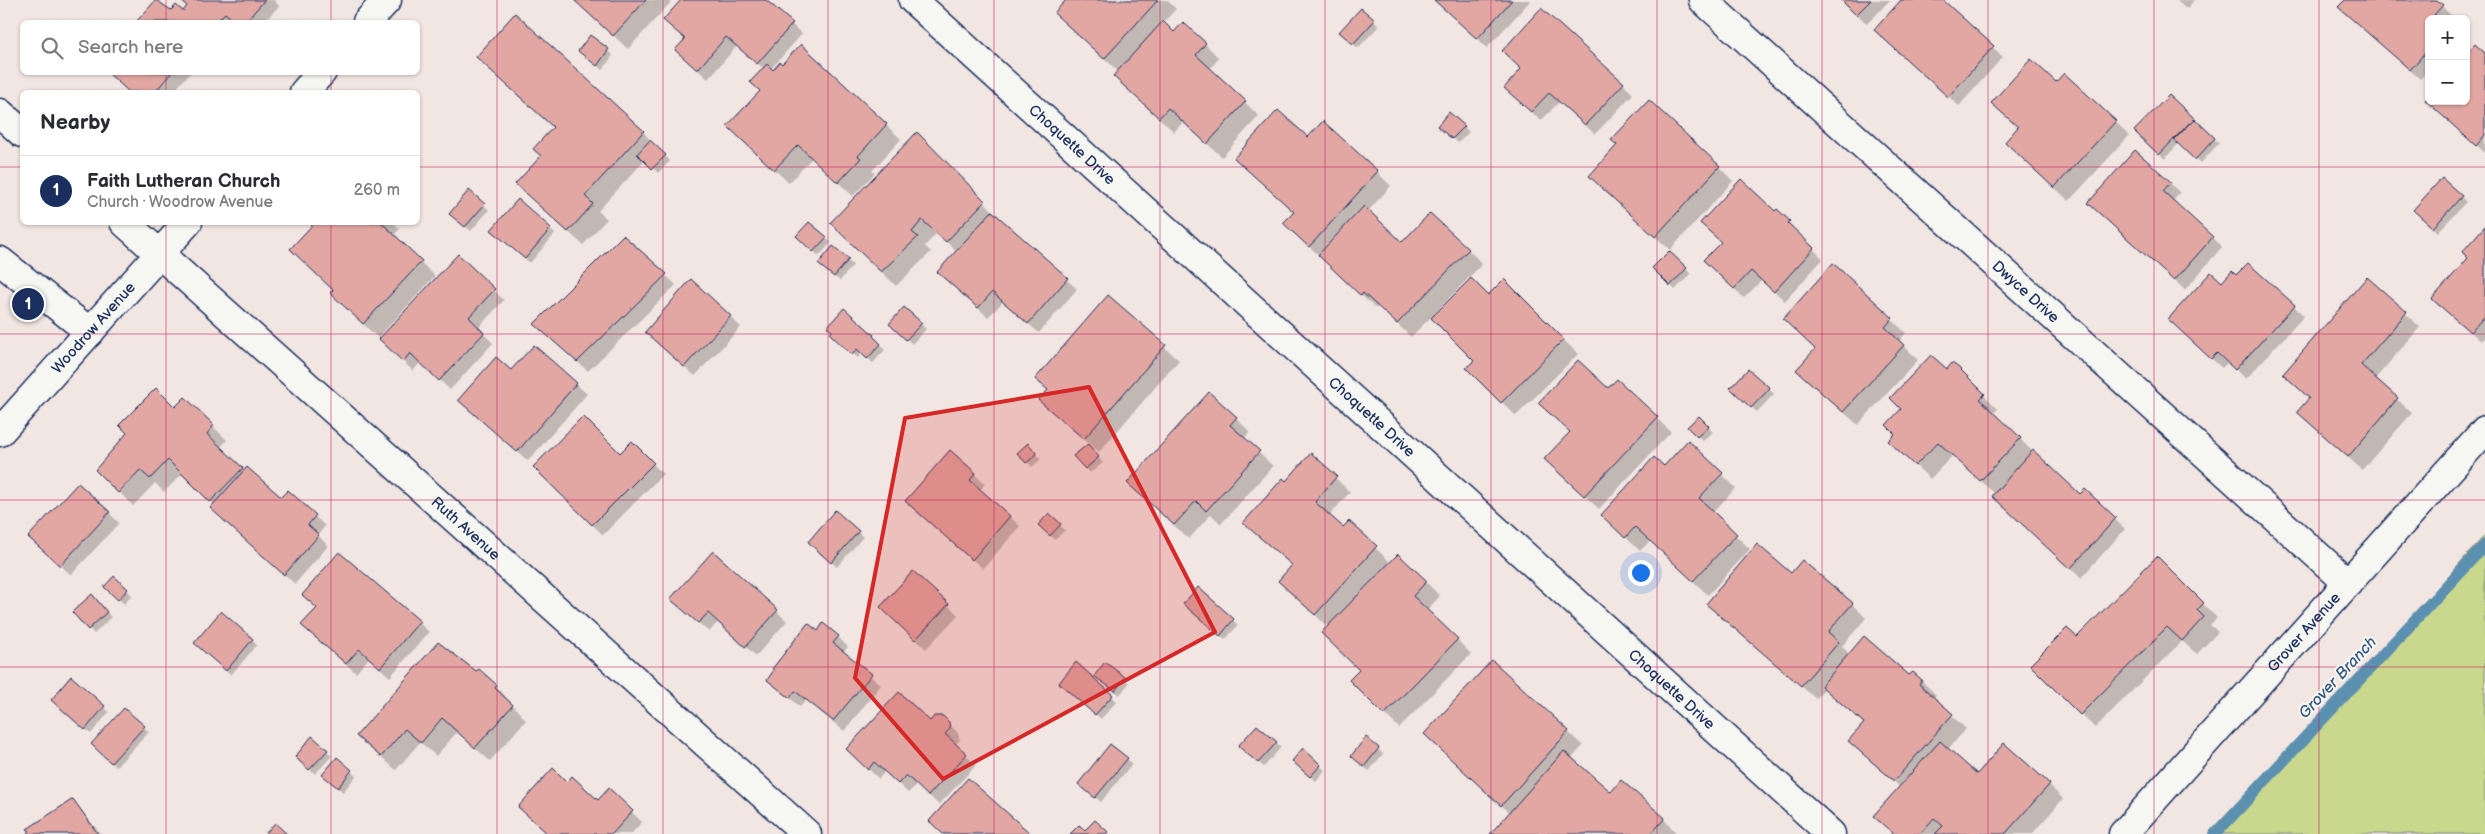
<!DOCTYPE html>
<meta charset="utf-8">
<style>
body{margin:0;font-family:"Balsamiq Sans",sans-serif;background:#f7f7f7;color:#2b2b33}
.controls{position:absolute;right:15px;top:15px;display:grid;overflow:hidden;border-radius:8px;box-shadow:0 1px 4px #0004}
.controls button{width:45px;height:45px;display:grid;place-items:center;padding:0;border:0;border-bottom:1px solid #e1e1e2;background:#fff;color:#2b2b33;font:25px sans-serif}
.you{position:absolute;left:1640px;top:572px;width:18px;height:18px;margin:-12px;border:4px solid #fff;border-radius:50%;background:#1a73e8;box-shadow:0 0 0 8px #1a73e833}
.badge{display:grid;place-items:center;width:32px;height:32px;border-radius:50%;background:#1b2f5e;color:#fff;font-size:16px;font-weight:700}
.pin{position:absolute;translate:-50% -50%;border:2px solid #fff;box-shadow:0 1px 5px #0006}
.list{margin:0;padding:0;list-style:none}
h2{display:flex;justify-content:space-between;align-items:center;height:65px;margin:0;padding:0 20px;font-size:21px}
h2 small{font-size:16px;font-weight:400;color:#7c7c81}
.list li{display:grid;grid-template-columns:32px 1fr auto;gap:15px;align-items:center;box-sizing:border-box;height:70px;padding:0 20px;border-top:1px solid #e1e1e2}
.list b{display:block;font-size:19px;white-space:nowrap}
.list p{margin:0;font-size:16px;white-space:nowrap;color:#7c7c81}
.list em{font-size:16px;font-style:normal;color:#7c7c81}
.icon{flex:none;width:28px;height:28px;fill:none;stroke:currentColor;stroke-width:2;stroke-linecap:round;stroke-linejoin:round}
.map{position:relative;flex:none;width:2485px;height:834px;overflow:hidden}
.search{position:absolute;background:#fff;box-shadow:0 1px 4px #0004;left:20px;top:20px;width:400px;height:55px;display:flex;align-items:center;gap:12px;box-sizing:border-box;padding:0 18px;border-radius:8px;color:#7c7c81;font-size:19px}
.panel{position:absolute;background:#fff;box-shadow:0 1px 4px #0004;left:20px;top:90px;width:400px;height:135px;border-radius:8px}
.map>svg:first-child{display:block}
</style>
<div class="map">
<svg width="2485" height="834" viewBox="0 0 2485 834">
<rect width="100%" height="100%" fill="#f2e6e2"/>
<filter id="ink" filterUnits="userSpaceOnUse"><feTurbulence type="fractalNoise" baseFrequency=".02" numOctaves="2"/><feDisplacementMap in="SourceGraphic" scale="10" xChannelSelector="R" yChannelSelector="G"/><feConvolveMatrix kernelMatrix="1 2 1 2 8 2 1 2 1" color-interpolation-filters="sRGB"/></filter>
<g filter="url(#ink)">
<!-- green -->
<path fill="#c9d88c" stroke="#728475" d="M2485,535v299h-268z"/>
<!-- shadow -->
<g fill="#0003">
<path d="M157,0l14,12h12l5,-5 -8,-7h94l5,6 -15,16h-127z"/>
<path d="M575,0h98l-45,49z"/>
<path d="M683,0h82l37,34 -32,36 3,2 9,-7 19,-20 100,94 -29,32 3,2 -22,23 -41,-38 -23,25 -46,-43 19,-48 2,-23 -27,-23 -29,33 -21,-19z"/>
<path d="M1068,0h99l9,9 -13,14 11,11 31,10 14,14 -9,11 49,47 -37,41 -39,-35 -9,10 -45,-42 -10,-18 -49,-45z"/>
<path d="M1435,0h94l1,1 -43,47z"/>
<path d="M1843,0h47l-23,24z"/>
<path d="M1903,0h38l62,57 -44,49 -73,-66z"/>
<path d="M2177,0h17l-7,9z"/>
<path d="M2347,0h88l17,16 -3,3h-20v51l-9,9 -70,-62z"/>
<path d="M1361,9l18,17 -21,22 -18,-16z"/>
<path d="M590,37l23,18 -10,15 -19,-14z"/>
<path d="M2485,55v98l-56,-52h37z"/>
<path d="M478,57l165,75 27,29 -12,12 -13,-13 -47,51 9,8 -24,26 -52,-47 11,-42 12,-28z"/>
<path d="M108,72h83l-18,20h-43z"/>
<path d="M1623,84l10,10 -38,40 -36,-32 -18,19 -35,-33z"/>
<path d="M2056,84l59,37 14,15 -60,65 -49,-45 -1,-28 -12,-11z"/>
<path d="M2193,119l26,24 -18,20 -22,-20 -14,16 -29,-28z"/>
<path d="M1464,127l5,5 -11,11 -14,-13z"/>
<path d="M917,134l81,82 -1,1 80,72 -38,44 -36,-31 -15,15 -39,-35 -10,-10 18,-20 -20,-19 -12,13 6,6 -35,34 -50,-49z"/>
<path d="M1308,139l69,33 14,14 -23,25 34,33 66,5 14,15 -48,50 1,2 53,-20 16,-15 74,73 -62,62 -48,-48 8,-7 -44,-45 -21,21 -33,-31 -2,3 -77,-72 -4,-24z"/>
<path d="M1719,167l14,14 -63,69 -65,-60z"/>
<path d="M2170,183l10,10 -8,9 50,45 -37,43 -86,-77z"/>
<path d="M470,192l19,18 -18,21 -15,-13z"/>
<path d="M2461,197l5,5 -28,30 -19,-17z"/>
<path d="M518,201l37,33 -25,29 -32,-28z"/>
<path d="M1777,211l46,48 -38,42 -23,-21 -18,18 -29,-28z"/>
<path d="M317,222h76l7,7 -7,7 42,40 -57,62 -33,-31 -11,-17z"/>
<path d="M2485,228v109l-4,4 -37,-33z"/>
<path d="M624,237l52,48 -88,86 -42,-37z"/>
<path d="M826,238l5,5 -12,13 -17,-15z"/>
<path d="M833,248l20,17 -13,16 -16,-12z"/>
<path d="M1669,252l22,22 -16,16 -21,-22z"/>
<path d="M458,256l46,44 -26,28 15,15 -43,47 -29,-28 -8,9 -33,-32z"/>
<path d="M1833,265l73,68 -7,8 19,19 -60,65 -46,-41z"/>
<path d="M2236,277l58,29 10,10 -58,63 -18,-17 -6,6 -43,-39 43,-45z"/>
<path d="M2367,279l53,48 -45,52 37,34 -50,57 -64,-58 12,-14z"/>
<path d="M692,281l49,46 -46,49 -39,-34z"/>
<path d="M1108,297l71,63 -80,92 -45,-38 -5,-24z"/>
<path d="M904,309l22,20 -14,15 -17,-16z"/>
<path d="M873,335l12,15 -12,13 -11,-10 -4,5 -22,-19z"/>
<path d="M534,346l53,48 -59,67 -69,-61 52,-28z"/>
<path d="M1958,369l40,40 -4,4 40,40 46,42 5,-4 40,38 -44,49 -78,-72 -8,-12 -42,-39 -23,24 -26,-24 43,-84z"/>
<path d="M1617,381l54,51 -72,77 -39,-36z"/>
<path d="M1769,389l5,5 -17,18 -21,-19z"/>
<path d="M185,399l42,41 -7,8 25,24 36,27 7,-8 37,35 -7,9 10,11 -33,38 -73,-66 -7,-13 -33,-31 -18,18 -9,-9 -22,23 -36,-36z"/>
<path d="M1236,418l14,14 -6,7 29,27 -52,58 -10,-10 -22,25 -46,-42z"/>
<path d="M1699,418l14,14 -10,9 -14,-14z"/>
<path d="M632,443l31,31 -60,61 -69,-68 86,-13z"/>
<path d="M1033,450l8,9 -9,8 -13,-14z"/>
<path d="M1093,451l10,12 -13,10 -5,-5z"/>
<path d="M950,452l35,32 -5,6 40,36 -37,43 -66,-59z"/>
<path d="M1311,455l39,37 -21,24 14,13 6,-6 42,40 7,-8 28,27 14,14 -13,14 44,44 -72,74 -49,-48 10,-10 -32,-43 -49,-46 14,-15 -34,-29 28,-54z"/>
<path d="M1664,468l58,6 14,14 -24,25 38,36 -42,46 -58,-54 -10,10 -23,-22z"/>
<path d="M836,512l27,25 -26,30 -23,-20z"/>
<path d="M109,513l10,10 -48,52 -31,-28z"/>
<path d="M1049,515l16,15 -10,10 -15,-15z"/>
<path d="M713,552l74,69 -31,35 -38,-34 -9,10 -27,-23z"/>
<path d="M340,553l89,79 -39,45 -21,-19 -13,15 -43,-38 5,-27z"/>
<path d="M2157,558l60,60 -7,7 8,7 -21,22 -15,-13 -87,87 -64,-63 46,-26z"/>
<path d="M1792,575l60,29 14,14 -24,28 8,9 59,22 4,-4 9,8 14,14 -3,3 33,31 -18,20 29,26 72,10 14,14 -31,35h-138l-5,-4 11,-43 -50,-46 14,-17 -39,-36 -9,11 -109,-95z"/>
<path d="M114,578l18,17 -8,9 -18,-17z"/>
<path d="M1198,589l40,36 -13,15 -35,-31z"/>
<path d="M97,601l14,16 -17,17 -20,-22z"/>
<path d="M948,605l10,10 -32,34 -35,-32z"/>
<path d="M222,613l35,32 -26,30 -31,-27z"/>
<path d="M818,632l20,5 10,10 -5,6 38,32 -37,46 -38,-31 -6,7 -32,-28z"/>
<path d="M457,656l39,30 30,34 -36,41 -33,-29 -21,24 -16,-14 -24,28 -38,-34z"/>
<path d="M1492,661l91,85 -12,13 40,35 53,25 13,15h-185l18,-21 -71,-65z"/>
<path d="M1077,664l40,37 -16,18 -36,-32z"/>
<path d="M1105,664l24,19 -9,12 -20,-15z"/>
<path d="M71,678l38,34 -18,22 -34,-30z"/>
<path d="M942,717l16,16 2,7 -5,5 21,20 -37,40 -22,-21 -9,9 -23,-22 -6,8 -21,-20z"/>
<path d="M144,727l5,5 -33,35 -23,-23z"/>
<path d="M1367,739l16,15 -14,17 -12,-10z"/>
<path d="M1276,742l5,5 -17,20 -19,-16z"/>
<path d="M327,751l5,5 -17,18 -14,-13z"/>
<path d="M337,759l19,17 -13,16 -14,-12z"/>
<path d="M1127,759l5,5 -31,38 -17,-14z"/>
<path d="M1299,766h21l5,4 -9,11z"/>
<path d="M567,783l31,19 11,-12 33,32 -11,12h-82z"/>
<path d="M73,801l28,33h-72l2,-3z"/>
</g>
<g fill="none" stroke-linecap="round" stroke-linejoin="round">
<!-- stream -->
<path stroke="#5b90b0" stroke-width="12" d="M2215,834l270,-289"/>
</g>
<!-- building -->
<g fill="#e2a7a3" stroke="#1b2f5e">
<path d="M156,0l15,10 5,-5 7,6 4,-5 -7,-6h85l-20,22h-9l-11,-9 -9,9h-80z"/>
<path d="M574,0h72l-33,36z"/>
<path d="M681,0h85l27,23 -36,41 -31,-27 -29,33 -22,-20 10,-11 -22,-19z"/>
<path d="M1066,0h92l-54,59 -50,-46z"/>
<path d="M1434,0h78l-35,39z"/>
<path d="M1841,0h30l-15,15z"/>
<path d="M1901,0h42l51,46 -46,51 -74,-67z"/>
<path d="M2345,0h92l6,5 -9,10 4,4h-9v29l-19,22 -72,-63z"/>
<path d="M1361,8l14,12 -22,24 -14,-12z"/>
<path d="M1541,8l83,75 -39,42 -36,-32 -18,19 -27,-24 17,-19 -19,-18z"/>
<path d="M515,13l129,118 -59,65 8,8 -25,28 -53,-48 26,-28 -8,-7 20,-22 -77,-70z"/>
<path d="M1163,21l11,11 9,-10 23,21 -10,12 50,46 -39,43 -39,-36 -9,10 -46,-42z"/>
<path d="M590,35l19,14 -12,17 -19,-15z"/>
<path d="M801,44l86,80 -29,32 3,2 -23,25 -40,-38 -24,25 -47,-44 33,-35 -10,-9 17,-18 6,6 7,-8 2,2z"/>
<path d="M2475,44l10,9v82l-9,11 -51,-46 4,-4v5h37v-47z"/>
<path d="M2031,59l25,23 8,-9 52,48 -62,67 -49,-46 13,-15 -27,-24z"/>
<path d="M107,72h65l-17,20h-26z"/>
<path d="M2169,95l25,23 -35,37 -25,-24z"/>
<path d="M1649,100l71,66 -65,71 -66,-61 28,-31 -6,-5z"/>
<path d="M1278,110l30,27 15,-16 55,50 -69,76 -26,-24 11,-11 -60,-54z"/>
<path d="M1449,112l16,14 -13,13 -15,-13z"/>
<path d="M2195,119l20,19 -20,22 -21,-20z"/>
<path d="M917,132l68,69 -39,41 -24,-22 -10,12 6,5 -37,35 -51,-49z"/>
<path d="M650,140l16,15 -14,14 -15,-15z"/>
<path d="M2135,150l36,32 -8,9 50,46 -39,44 -86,-78z"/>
<path d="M2442,178l20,18 -29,32 -20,-18z"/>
<path d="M1741,179l34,32 2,-2 13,12 -2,2 26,25 -40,44 -23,-21 -17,18 -31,-29 18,-18 -21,-19z"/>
<path d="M469,190l16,14 -20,23 -16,-13z"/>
<path d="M518,199l33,29 -26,31 -34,-29z"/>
<path d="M1364,206l38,36 28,-29 39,36 -72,75 -34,-31 -2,3 -43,-41z"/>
<path d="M992,211l76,67 -40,46 -36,-32 -14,16 -41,-36z"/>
<path d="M315,222h66l41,39 -59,63 -33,-31 3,-3 -43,-41z"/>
<path d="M809,222l18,15 -14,15 -17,-16z"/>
<path d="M2485,226v90l-15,16 -38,-33 36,-41 -6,-6z"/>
<path d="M623,235l44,39 -90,88 -43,-38z"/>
<path d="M833,246l16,13 -15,18 -16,-13z"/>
<path d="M1669,251l18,17 -17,18 -18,-18z"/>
<path d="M458,254l37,35 -26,28 15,16 -45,48 -29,-28 -7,9 -24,-23z"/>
<path d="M1833,263l60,55 -8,9 19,18 -61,67 -47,-42 19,-21 -32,-30z"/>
<path d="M2248,263l47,42 -60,65 -18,-17 -6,6 -43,-40 43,-47 11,10 10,-11 4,4z"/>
<path d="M2367,277l40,35 -46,53 37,33 -50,59 -51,-45 12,-14 -26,-24z"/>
<path d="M1471,278l17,17 16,-16 60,60 -63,64 -35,-35 8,-7 -43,-43z"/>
<path d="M691,279l40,37 -47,51 -39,-35z"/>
<path d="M1108,295l58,50 -82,94 -46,-39 10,-10 -13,-11z"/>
<path d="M904,307l18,16 -16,17 -17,-16z"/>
<path d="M844,308l30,27 -1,1 8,8 -14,15 -10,-10 -5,6 -22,-21 2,-3 -5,-4z"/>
<path d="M534,345l43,38 -60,69 -59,-52 38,-43 15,13z"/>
<path d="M1931,355l16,14 5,-6 7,5 26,26 -5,5 41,39 -41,43 -42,-39 -23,24 -27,-25 7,-7 -9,-9 15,-16 -11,-11z"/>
<path d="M1578,360l30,28 9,-9 41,38 -74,79 -40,-37 26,-27 -32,-29z"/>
<path d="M1748,369l22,19 -19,20 -21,-20z"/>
<path d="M156,388l19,19 10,-10 29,28 -7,9 36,34 -33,34 -42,-42 -18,19 -10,-9 -22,23 -23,-23 32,-37 -8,-8z"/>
<path d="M1209,392l28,25 -7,8 30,26 -54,60 -10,-10 -22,24 -47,-42z"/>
<path d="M583,416l37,37 12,-12 22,22 -62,62 -59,-58z"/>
<path d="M1699,416l10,10 -12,11 -10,-10z"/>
<path d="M1688,440l35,33 -24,25 38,36 -44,47 -58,-54 -10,11 -24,-23 53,-58 10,9z"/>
<path d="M1028,443l9,11 -11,9 -9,-10z"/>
<path d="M1088,444l11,13 -14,12 -12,-13z"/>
<path d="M950,450l26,23 -6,7 40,36 -38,44 -67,-59z"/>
<path d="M2033,450l47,44 5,-5 31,29 -46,51 -78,-73z"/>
<path d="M1311,453l26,23 -22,26 28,25 6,-6 28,25 -62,69 -37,-34 14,-16 -49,-42 40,-45 3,3z"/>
<path d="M247,467l34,30 7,-7 28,25 -8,10 11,10 -35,40 -74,-67z"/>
<path d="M78,483l32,29 -50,54 -32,-29z"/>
<path d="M835,510l24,21 -28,32 -23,-21z"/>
<path d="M1049,513l12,11 -11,12 -12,-11z"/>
<path d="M1757,544l34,29 11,-13 51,43 -25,29 11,10 -38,44 -95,-82z"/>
<path d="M713,551l65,59 -33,37 -37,-34 -10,10 -28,-24z"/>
<path d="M339,552l81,69 -40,47 -21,-19 -13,15 -45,-39 16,-17 -15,-13z"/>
<path d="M1398,554l29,27 -14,15 45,43 -74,76 -35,-35 10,-10 -38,-37z"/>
<path d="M2157,556l47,47 -7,7 7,7 -22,24 -15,-14 -87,88 -50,-50 37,-37 10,9z"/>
<path d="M913,571l36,33 -34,36 -35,-33z"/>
<path d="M114,576l14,13 -10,11 -14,-13z"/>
<path d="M1198,587l36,32 -14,17 -37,-32z"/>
<path d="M92,594l15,18 -19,18 -16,-18z"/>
<path d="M221,611l32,28 -27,32 -32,-28z"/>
<path d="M808,623l10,8 5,-8 16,13 -6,7 39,31 -39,47 -38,-30 -5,7 -23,-18 7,-10 -2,-1z"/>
<path d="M1864,636l45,39 4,-3 9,8 -3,4 34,30 -59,67 -46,-40 16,-18 -43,-37z"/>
<path d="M438,642l38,29 3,-2 18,16 -2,3 18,17 -38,43 -33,-30 -21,25 -16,-14 -24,28 -25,-21z"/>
<path d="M1492,660l77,71 -68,75 -77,-72z"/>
<path d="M1076,662l37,33 -18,20 -36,-32z"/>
<path d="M1105,662l20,15 -10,14 -21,-15z"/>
<path d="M71,676l34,30 -20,24 -34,-30z"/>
<path d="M899,692l31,29 4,-5h9l6,6 1,7 -5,5 22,20 -39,42 -22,-21 -8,9 -24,-22 -6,8 -22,-21z"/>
<path d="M124,708l21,18 -34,37 -20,-19z"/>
<path d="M1257,725l20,17 -19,21 -20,-17z"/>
<path d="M312,736l16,14 -19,20 -14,-13z"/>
<path d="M1366,737l13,11 -15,19 -13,-11z"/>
<path d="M1940,741l37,33 27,-31 46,41 -45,50h-70l8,-8 -9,-8 -14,16h-26l-21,-18z"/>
<path d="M1110,744l18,14 -33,40 -17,-14z"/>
<path d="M1303,748l18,17 -11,12 -18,-16z"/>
<path d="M1564,751l47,41 10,-12 44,38 -14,16h-161z"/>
<path d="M337,757l15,13 -14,18 -16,-13z"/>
<path d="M553,768l14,14 5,-6 26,24 11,-12 24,23 -21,23h-64l-30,-27z"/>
<path d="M968,778l63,56h-88l-14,-13z"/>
<path d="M73,799l25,35h-71l3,-3 -3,-2z"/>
<path d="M1095,820l13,12 -2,2h-36l9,-9 6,5z"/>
<path d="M275,823l12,11h-22z"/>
</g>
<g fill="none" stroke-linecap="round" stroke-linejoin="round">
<!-- minor casing -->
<g stroke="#1b2f5e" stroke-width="31">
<g id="minor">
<path id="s1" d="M913,0l918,834"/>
<path id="s2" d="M1703,0l645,583"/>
<path d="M367,22l20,-22"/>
<path d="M304,92l18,-20"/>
<path d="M0,113l22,20"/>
<path id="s3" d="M124,222l683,612"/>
<path d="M0,261l90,71"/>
<path id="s4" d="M0,432l188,-210"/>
<path id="s5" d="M2123,834l362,-404"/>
</g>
</g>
<!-- minor -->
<use href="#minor" stroke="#f6f6f2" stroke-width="28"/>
</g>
</g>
<!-- marked area -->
<path fill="#d62828" fill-opacity="0.2" stroke="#d62828" stroke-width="4" stroke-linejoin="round" d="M1089,387l126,245 -272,147 -88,-101 50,-260z"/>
<!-- grid -->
<path fill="none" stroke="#c2185b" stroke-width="1" stroke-opacity="0.55" d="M166,0v22M331,0v22M497,0v834M663,0v834M828,0v834M994,0v834M1160,0v834M1325,0v834M1491,0v834M1657,0v834M1822,0v834M1988,0v834M2154,0v834M2319,0v834M166,72v20M331,72v20M0,167h22M418,167h2067M166,222v612M331,222v612M0,334h2485M0,500h2485M0,667h2485"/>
<g text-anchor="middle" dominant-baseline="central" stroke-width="4" stroke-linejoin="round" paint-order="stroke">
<!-- street labels -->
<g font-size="15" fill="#1b2f5e" stroke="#f6f6f2">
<text stroke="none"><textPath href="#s1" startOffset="215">Choquette Drive</textPath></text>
<text stroke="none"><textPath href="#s2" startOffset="435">Dwyce Drive</textPath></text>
<text stroke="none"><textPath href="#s4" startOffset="140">Woodrow Avenue</textPath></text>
<text stroke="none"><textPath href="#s1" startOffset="620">Choquette Drive</textPath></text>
<text stroke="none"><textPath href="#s3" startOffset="459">Ruth Avenue</textPath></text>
<text stroke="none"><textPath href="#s5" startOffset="271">Grover Avenue</textPath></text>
<text stroke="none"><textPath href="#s1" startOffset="1025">Choquette Drive</textPath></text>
</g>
<!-- water labels -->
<g font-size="16" font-style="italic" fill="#365780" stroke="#f6f6f2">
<text transform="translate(2338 678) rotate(-47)">Grover Branch</text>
</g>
</g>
</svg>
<div class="controls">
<button>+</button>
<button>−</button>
</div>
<div class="you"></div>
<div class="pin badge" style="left:28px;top:304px">1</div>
<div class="search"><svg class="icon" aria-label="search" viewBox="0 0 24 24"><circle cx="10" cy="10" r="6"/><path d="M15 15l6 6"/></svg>Search here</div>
<section class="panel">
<h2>Nearby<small></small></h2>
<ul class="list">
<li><span class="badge">1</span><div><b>Faith Lutheran Church</b><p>Church · Woodrow Avenue</p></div><em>260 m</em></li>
</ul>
</section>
</div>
